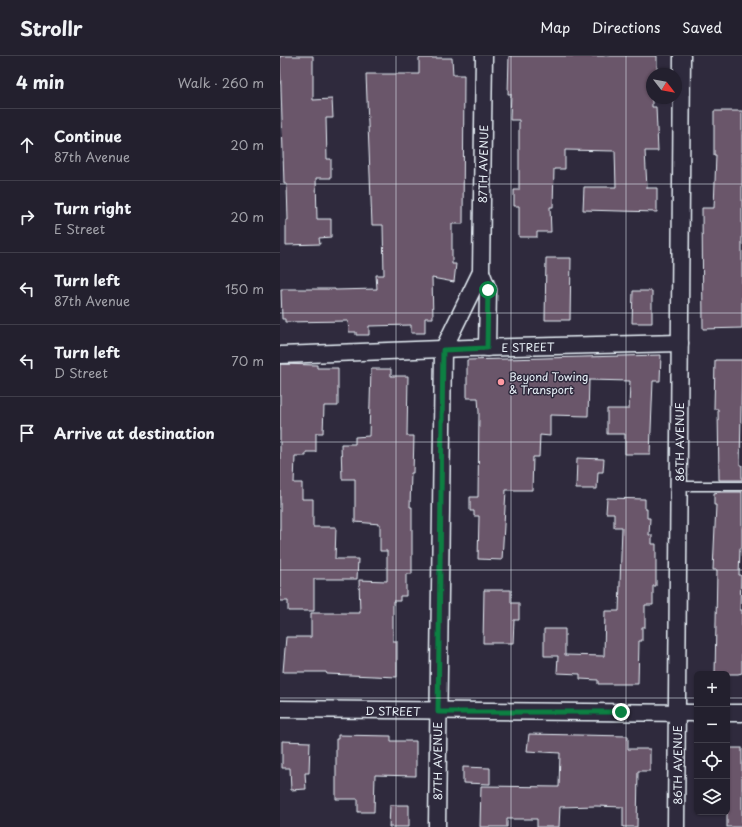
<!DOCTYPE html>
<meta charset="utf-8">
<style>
body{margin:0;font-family:"Playpen Sans",sans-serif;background:#2b2836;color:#f1f3f6}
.controls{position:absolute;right:12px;bottom:12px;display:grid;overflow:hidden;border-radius:6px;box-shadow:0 1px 3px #0004}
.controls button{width:36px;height:36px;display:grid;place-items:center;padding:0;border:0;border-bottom:1px solid #403e4a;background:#23202e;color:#f1f3f6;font:20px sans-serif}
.compass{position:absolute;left:366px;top:12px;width:36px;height:36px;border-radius:50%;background:#23202e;box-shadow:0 1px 3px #0004;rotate:121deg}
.stop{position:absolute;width:12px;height:12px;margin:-9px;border:3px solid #0b8043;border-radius:50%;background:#fff}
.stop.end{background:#0b8043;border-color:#fff;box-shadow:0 1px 4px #0008}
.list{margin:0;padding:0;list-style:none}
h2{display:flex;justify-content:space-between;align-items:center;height:52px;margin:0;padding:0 16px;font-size:17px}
h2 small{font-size:13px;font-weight:400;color:#a3a3aa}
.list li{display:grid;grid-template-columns:26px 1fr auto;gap:12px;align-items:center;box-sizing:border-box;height:72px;padding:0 16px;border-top:1px solid #403e4a}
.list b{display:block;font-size:15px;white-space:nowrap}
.list p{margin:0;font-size:13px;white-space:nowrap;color:#a3a3aa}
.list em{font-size:13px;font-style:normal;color:#a3a3aa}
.icon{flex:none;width:22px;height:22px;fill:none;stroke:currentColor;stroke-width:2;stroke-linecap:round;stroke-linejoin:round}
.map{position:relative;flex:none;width:462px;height:771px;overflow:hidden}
header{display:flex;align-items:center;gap:24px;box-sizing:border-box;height:56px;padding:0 20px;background:#23202e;border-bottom:1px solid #403e4a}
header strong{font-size:19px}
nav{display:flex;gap:22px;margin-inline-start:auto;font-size:14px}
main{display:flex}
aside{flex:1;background:#23202e}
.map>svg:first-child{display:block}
</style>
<header>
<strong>Strollr</strong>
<nav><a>Map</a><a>Directions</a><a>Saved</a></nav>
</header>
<main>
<aside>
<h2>4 min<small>Walk · 260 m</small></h2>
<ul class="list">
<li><svg class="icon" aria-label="ahead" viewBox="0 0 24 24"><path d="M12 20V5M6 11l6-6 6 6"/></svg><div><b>Continue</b><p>87th Avenue</p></div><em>20 m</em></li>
<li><svg class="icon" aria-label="right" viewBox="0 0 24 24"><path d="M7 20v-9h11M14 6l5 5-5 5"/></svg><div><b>Turn right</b><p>E Street</p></div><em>20 m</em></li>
<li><svg class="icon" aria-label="left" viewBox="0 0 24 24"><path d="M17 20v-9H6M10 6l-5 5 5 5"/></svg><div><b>Turn left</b><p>87th Avenue</p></div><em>150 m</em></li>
<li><svg class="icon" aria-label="left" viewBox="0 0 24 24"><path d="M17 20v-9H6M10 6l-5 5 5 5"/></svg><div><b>Turn left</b><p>D Street</p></div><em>70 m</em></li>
<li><svg class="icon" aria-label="arrive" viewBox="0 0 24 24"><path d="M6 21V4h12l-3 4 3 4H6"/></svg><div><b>Arrive at destination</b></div></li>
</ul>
</aside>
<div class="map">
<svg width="462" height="771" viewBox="0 0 462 771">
<rect width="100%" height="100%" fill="#2f2a3d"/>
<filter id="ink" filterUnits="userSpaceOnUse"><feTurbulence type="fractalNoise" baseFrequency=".025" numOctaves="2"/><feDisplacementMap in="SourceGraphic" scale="8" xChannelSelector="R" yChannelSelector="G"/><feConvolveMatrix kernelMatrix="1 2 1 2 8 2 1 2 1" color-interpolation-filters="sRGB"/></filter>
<g filter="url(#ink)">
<!-- building -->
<g fill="#6b566b" stroke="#e8f1f8">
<path d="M0,0h33v44l19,-1 1,19h-7l1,41h4v19h-15l1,41h14v18l-12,1 1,6 -34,1v-25h2l-1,-36h-3z"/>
<path d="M229,0h148v18h-5v33h4l2,44h-13l2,37h10v24l-74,-2 1,-23h32l-1,-36 -50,-1v19h-11l-1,38h-3l1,25h-14v5h-18v-31h-5v-16h5v-70h-9l1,-26h-3z"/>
<path d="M139,2h33l1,17h11l-1,149h-11v40h4l-2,18 -22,-4 1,40h-8v15h-14v-8l-42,1v9h-13v-3h-7l-1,-11 -63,1v-3h-3l-1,-30h54v1l42,-1 -1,-14h8l-1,-50h-11l-6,-151h53z"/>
<path d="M434,55h28v217l-39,1 -1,-121h12l2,-53h-2z"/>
<path d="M266,202h25l-1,62h-25z"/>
<path d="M353,235h19v32h-20z"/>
<path d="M381,299l-1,26h-7l-3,73h-25v-20h-18v-25h22l1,-28 -41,-1 -1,36 -38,-1v21l-10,-1 -1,22h-6l-1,33h-26l-4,70 -24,-1 1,-43h-5v-5h-4v-14h8l1,-85 -1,-14h-11v-38z"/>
<path d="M435,304h27l-2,105h2v15h-23l-1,-71h-4z"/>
<path d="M0,308l37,1v3h21v38h-14l-1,27h-7v19h-10v4h-11l-1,27h8v16h11v28h23l-1,32h23l-1,20h-43v32h-26v-10h-8z"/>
<path d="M91,313h20v7h17l-1,60h7l-1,37h-2l-1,34h2v67h-6v22h-6v5h-7v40h4v36l-70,-3 -1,-2h-43l3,-35h25v-24h49l-1,-33 28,1v-30h-7v-27l-25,-2v-43h-13l-1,-35h14v-7l14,-1z"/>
<path d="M297,402l27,1 -1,13h-5l-1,17h-21z"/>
<path d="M439,436h23v56h-2l-1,27h2l-1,35h2v63l-4,1h-23l2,-104h-4l3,-65h-2v-12z"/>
<path d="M327,442l38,1v10h2v9h3l-1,17h3v9h4v42h-3v19h-8v22h-3v14h-3l-1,43h-40v-4l-18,-1v-5l-23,-1 1,-17h-14v-27h21v26l39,1 1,-45h14l3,-84h-8v-14h-8z"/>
<path d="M204,534h27v13h8v17h-5l-1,23h-30z"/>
<path d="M249,678l99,2v13h22v22h-12l-1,56h-14v-20l-27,-1 -36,1 -1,20h-22v-8h-30v8h-27l1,-41 78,1 1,-34 -33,-2z"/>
<path d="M58,679l53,1v5h25v35l-41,-1 -1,37h-16v-13h-22v-60h2z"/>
<path d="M2,685l28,1 -1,31h-4l1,16 -15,1 -1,-22h-8z"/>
<rect x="447" y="692" width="15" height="79"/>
<path d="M183,711l27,1v16l-27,-1z"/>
<path d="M110,749h19v22h-20z"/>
</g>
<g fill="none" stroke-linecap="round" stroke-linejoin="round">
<!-- lane casing -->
<g stroke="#e8f1f8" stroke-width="11">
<path id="lane" d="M399,430h63"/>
</g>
<!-- street casing -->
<g stroke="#e8f1f8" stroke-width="19">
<g id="street">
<path d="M201,216l7,18 -1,58"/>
<path d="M0,299l189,-7 211,-5"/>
<path d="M0,653l417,4"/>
<path d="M447,657h15"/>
<path d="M157,771l6,-477 38,-78 3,-216"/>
<path d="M396,771l6,-771"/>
</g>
</g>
<!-- lane -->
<use href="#lane" stroke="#2f2a3d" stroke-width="8"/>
<!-- street -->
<use href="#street" stroke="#2f2a3d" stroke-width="16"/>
</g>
</g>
<g fill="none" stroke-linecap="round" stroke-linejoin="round" filter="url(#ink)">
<!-- route -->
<path stroke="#0b8043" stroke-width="5" d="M208,234l-1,58 -44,2 -5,362h183"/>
</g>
<!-- grid -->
<path fill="none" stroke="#e8f1f8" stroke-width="1" stroke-opacity="0.55" d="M116,0v771M231,0v771M346,0v771M0,128h462M0,257h462M0,386h462M0,514h462M0,642h417M447,642h15"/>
<!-- markers -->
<circle fill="#ff9aa2" stroke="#2f2a3d" stroke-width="1.5" cx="221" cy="326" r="4"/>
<g text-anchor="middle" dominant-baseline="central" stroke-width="3" stroke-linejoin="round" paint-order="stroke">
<!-- street labels -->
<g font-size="11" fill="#e8f1f8" stroke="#2f2a3d">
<text transform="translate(203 108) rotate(-89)">87TH AVENUE</text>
<text transform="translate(248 291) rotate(-1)">E STREET</text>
<text transform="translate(399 386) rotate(-90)">86TH AVENUE</text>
<text transform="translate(113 655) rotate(1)">D STREET</text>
<text transform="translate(157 705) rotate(-90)">87TH AVENUE</text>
<text transform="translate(397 709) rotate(-90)">86TH AVENUE</text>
</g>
<!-- poi labels -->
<g font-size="11" fill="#e8f1f8" stroke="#2f2a3d" text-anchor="start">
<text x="229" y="320">Beyond Towing<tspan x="229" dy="13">&amp; Transport</tspan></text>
</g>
</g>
</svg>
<div class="controls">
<button>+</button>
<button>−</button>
<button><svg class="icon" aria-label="locate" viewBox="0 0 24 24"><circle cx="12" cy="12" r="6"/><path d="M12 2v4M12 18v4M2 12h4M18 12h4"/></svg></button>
<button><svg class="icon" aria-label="layers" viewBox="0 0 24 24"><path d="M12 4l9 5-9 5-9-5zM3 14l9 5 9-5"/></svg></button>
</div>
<svg class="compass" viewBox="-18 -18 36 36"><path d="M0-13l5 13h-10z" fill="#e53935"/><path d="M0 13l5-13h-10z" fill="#a3a3aa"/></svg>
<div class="stop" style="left:208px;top:234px"></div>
<div class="stop end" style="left:341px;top:656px"></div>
</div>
</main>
